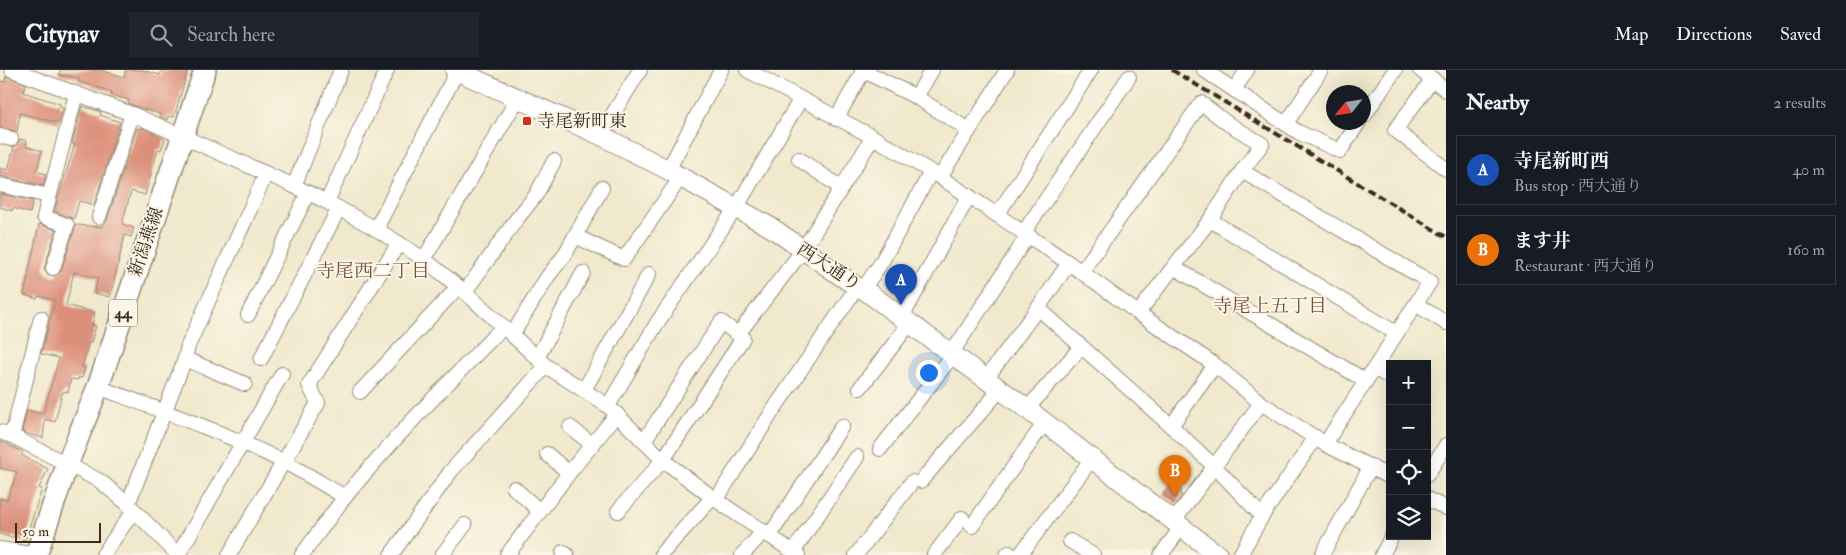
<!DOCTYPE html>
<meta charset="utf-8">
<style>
body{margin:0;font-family:"IM FELL Double Pica","Noto Serif JP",serif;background:#20242c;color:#f1f3f6}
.controls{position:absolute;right:15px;bottom:15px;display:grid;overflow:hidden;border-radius:0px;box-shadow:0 5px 20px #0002}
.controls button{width:45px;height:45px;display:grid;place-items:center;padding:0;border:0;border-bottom:1px solid #363941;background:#171b24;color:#f1f3f6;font:25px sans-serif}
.compass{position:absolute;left:1326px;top:15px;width:45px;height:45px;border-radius:50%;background:#171b24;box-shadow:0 5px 20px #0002;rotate:240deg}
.scale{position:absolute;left:15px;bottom:12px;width:86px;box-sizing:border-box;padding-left:5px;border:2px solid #3b2a1e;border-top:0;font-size:14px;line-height:18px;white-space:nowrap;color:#3b2a1e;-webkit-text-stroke:4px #fcf5e5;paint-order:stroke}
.you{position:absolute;left:928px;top:302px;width:18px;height:18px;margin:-12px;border:4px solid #fff;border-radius:50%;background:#1a73e8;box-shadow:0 0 0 8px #1a73e833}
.badge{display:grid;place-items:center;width:32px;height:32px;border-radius:50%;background:#c8321e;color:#fff;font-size:16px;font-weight:700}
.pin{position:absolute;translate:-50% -41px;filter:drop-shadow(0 1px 2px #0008)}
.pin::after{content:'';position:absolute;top:26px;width:18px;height:15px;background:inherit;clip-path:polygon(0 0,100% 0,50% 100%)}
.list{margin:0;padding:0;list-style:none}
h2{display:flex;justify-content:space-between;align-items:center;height:65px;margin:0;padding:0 20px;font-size:21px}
h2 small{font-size:16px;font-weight:400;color:#9ea1a6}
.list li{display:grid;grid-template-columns:32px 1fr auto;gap:15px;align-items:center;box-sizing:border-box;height:70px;margin:0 10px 10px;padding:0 10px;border:1px solid #363941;border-radius:0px}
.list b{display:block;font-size:19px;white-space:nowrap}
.list p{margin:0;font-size:16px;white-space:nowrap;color:#9ea1a6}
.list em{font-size:16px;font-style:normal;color:#9ea1a6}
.icon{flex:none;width:28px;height:28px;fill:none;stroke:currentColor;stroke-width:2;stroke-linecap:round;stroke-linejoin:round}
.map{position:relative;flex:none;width:1446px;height:485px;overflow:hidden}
header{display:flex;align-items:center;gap:30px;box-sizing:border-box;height:70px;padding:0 25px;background:#171b24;border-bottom:1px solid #363941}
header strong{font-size:24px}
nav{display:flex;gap:28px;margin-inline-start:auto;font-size:18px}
.search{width:350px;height:45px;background:#20242c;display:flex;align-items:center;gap:12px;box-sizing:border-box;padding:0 18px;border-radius:0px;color:#9ea1a6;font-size:19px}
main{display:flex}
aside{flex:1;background:#171b24}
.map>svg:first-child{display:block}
</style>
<header>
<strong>Citynav</strong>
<div class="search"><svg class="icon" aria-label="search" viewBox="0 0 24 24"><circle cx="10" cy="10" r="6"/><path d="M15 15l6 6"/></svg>Search here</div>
<nav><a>Map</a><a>Directions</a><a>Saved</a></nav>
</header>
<main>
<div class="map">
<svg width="1446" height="485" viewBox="0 0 1446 485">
<rect width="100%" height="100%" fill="#fcf5e5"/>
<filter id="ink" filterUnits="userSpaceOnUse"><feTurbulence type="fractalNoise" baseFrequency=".02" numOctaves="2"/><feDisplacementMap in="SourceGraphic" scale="10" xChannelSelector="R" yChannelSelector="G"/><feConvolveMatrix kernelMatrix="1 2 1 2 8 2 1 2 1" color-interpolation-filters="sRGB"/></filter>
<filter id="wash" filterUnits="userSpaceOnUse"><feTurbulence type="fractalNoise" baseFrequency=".0096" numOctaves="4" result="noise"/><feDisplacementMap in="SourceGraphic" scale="20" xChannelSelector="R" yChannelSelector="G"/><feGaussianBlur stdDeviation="1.12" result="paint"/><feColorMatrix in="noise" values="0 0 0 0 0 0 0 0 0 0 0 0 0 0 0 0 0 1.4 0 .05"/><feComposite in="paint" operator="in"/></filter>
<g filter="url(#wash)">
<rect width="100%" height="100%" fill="#f0e9ce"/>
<g id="blocks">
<!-- building -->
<g fill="#dc907b">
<path d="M60,0h40l24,7 2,-7h16l18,5 2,-5h26l-14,47 -6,-1 -1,4 -8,-4 1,-2 -20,-6 -12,-5 1,-3 -18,-5 1,-3 -34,-11 1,-3 -20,-3z"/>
<path d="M6,6l20,8 -3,8 37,12v3l3,1 -4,15 -39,-10 -3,19 -17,-5v-46l5,1z"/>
<path d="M82,36l19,6 -1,3 20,7 -26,83 -15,-4 -5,18 -20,-8 21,-67h-3z"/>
<path d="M141,57l24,12 -4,11 -3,-1 -13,46 -13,-4 -2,4 -8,29 12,4 -3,9 -6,-2 -15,62 -16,-4 4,-15 -24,-6 -8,33 29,8 -3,12 4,1 -5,17 -2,-1 -7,25 3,1 -3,10 -3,-1 -1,3 -7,-1 -3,13 -4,-1v2h-2l-7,29 -10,-3 -2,19 -15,-4 -6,-3 5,-21 16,4 16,-56 -18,-4 14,-54 -17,-4 -1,3 -13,-4 15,-71 17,6 -12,39 3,5 8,2 6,-5 15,-46 26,2 5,-7 30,-92 3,1z"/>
<path d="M20,69l7,2 -1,5 16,5 -6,20 10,3 -3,12 -43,-10v-8l8,2 6,-23 3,-2z"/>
<path d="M0,124l33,7 -3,12 -17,-5 -1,3 -12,-4z"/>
<path d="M0,371l23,11 -2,3 27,14 -9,19 3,1 -17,51 -12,-4 -1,2 -12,-4v-36l7,2 10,-28 -17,-4z"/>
<path d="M1172,412l10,9 -2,3 2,1 -6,9 -13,-10z"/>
</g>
</g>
</g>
<g filter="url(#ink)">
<use href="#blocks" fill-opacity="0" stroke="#968a76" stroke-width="1"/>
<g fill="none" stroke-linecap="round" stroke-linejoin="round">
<!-- street casing -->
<g stroke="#968a76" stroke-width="16">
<g id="street">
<path d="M12,0l120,44 162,72 33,16 49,27 48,30 41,33 81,74 62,40 55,54 53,40 82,55"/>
<path d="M747,0l126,67 67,40 129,86 69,50 77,52 46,38 64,41 65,33"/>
<path d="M862,0l54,27 53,33"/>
<path d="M1204,0l94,62 42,19 19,-29"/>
<path d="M1420,0l26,20"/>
<path d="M1433,9l-38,51 51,39"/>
<path d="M1234,20l13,-20"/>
<path d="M916,27l16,-27"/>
<path d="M1364,46l31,-46"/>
<path d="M836,49l28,-49"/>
<path d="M1286,54l35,-54"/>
<path d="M600,65l40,-65"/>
<path d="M0,66l11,3"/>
<path d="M799,89l41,28"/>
<path d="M668,100l53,-100"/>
<path d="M940,107l67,-107"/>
<path d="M0,115l49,11"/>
<path d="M294,116l47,-116"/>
<path d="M327,132l60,-132"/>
<path d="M997,145l94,-145"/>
<path d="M99,147l33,-103"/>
<path d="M1210,150l186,113"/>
<path d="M376,159l81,-158"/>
<path d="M1024,162l105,-155"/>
<path d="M575,166l49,23 57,-82"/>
<path d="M424,189l94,-161"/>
<path d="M53,198l14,-43 -23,-8 32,-123"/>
<path d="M1175,198l191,113"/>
<path d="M1082,201l119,-168 26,20 35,21 -20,27"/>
<path d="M863,219l18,-26 50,-91"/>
<path d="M465,222l51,-72 20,-25 18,-34"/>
<path d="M1417,235l29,18"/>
<path d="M1038,238l133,118 44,41 47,49"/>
<path d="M1138,243l72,-93 32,-49 188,111 -105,162"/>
<path d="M248,245l60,-122"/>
<path d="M902,247l67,-121"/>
<path d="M738,264l65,-84 70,-113"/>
<path d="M512,265l36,-59 16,-20 38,-68"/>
<path d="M952,283l76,-118"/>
<path d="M537,288l46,-85"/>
<path d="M185,289l60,25"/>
<path d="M261,289l78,-151"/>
<path d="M1375,299l15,8"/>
<path d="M985,310l53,-72 31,-45"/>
<path d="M98,317c62,23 125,45 184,74 22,11 42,24 63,36"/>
<path d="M860,318l50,-65"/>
<path d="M584,320l65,-116"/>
<path d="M360,322l98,-105"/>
<path d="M608,336l49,-83 79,-115 64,-108"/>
<path d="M1027,339l54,-62"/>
<path d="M1171,356l44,-61"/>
<path d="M570,357l23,18"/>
<path d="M0,362l12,4 88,45 28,23 50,51"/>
<path d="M12,366l29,-118"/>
<path d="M880,379l73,-94"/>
<path d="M547,384l22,19"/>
<path d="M1427,405l19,-30"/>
<path d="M921,411l79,-91"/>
<path d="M514,418l26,23"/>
<path d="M1427,429l19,9"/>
<path d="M716,430l58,-91 83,-122"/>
<path d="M128,434l57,-145 3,-13 78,-172"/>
<path d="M618,441l45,-51 80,-122 -22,-16 -77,119"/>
<path d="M1174,451l87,-118"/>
<path d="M972,456l73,-104"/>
<path d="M770,465l72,-109"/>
<path d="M1070,471l23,14"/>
<path d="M0,479l36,6"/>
<path d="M563,482l4,3"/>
<path d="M793,482l64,-95"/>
<path d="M662,483l51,-56"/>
<path d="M103,485l31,-45"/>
<path d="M178,485l104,-181"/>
<path d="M229,485l89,-152 -9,-18 90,-142"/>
<path d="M302,485c14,-19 28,-39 43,-58 49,-60 104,-115 158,-170"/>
<path d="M391,485l60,-84 95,-105"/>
<path d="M442,485l23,-30"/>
<path d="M507,485l62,-82 48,-59"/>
<path d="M742,485l22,-24"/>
<path d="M856,485l56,-73"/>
<path d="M934,485l28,-37"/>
<path d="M1007,485l2,-2 3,2"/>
<path d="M1020,485l71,-95"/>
<path d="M1161,485l21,-29"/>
<path d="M1240,485l22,-39 54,-79"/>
<path d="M1322,485l49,-89"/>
<path d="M1382,485l10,-19"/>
</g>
</g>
<!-- secondary casing -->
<g stroke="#968a76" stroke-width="21">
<path id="secondary" d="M455,0l145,65 68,35 104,58 85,59 6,2 164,120 191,146"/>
</g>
<!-- primary casing -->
<g stroke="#968a76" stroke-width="24">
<path id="primary" d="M36,485l31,-90 31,-78 107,-317"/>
</g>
<!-- street -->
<use href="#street" stroke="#fff" stroke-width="14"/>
<!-- secondary -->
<use href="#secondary" stroke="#fff" stroke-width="19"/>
<!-- primary -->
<use href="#primary" stroke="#fff" stroke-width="21"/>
<!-- rail -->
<path stroke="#3b2a1e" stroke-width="4" stroke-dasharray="8 4" stroke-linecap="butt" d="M1172,0l274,167"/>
</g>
</g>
<!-- markers -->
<rect fill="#c8321e" stroke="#fcf5e5" stroke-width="2" x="522" y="46" width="10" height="10" rx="2.5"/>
<g text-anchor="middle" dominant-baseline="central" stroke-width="4" stroke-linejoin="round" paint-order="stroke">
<!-- shield labels -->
<rect fill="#fcf5e5" stroke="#75675a" stroke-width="1" x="109" y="229.5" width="28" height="27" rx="4"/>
<g font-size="16" font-weight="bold" fill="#3b2a1e">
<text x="123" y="243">44</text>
</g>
<!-- poi labels -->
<g font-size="18" fill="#3b2a1e" stroke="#fcf5e5" text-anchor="start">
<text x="537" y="51">寺尾新町東</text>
</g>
<!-- street labels -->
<g font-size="18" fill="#3b2a1e" stroke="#fcf5e5">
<text transform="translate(146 172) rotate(-71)">新潟燕線</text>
<text transform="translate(829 197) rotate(33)">西大通り</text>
</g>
<!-- neighbourhood labels -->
<g font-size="19" fill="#734e3f" stroke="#fcf5e5">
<text x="373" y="201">寺尾西二丁目</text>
<text x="1270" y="236">寺尾上五丁目</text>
</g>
</g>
</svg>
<div class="controls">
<button>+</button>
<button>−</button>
<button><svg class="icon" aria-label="locate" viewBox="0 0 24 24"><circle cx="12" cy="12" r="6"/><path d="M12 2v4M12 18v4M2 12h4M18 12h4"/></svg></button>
<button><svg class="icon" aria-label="layers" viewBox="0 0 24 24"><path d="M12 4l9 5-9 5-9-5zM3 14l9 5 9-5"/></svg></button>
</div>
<svg class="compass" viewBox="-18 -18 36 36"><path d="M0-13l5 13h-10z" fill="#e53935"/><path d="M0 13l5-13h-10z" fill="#9ea1a6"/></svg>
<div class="scale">50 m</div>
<div class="you"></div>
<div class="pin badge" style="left:901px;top:235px;background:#1a4fb4">A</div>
<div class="pin badge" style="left:1175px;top:426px;background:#e8710a">B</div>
</div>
<aside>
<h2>Nearby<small>2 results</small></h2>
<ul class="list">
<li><span class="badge" style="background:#1a4fb4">A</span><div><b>寺尾新町西</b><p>Bus stop · 西大通り</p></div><em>40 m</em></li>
<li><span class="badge" style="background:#e8710a">B</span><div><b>ます井</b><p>Restaurant · 西大通り</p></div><em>160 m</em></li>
</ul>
</aside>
</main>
